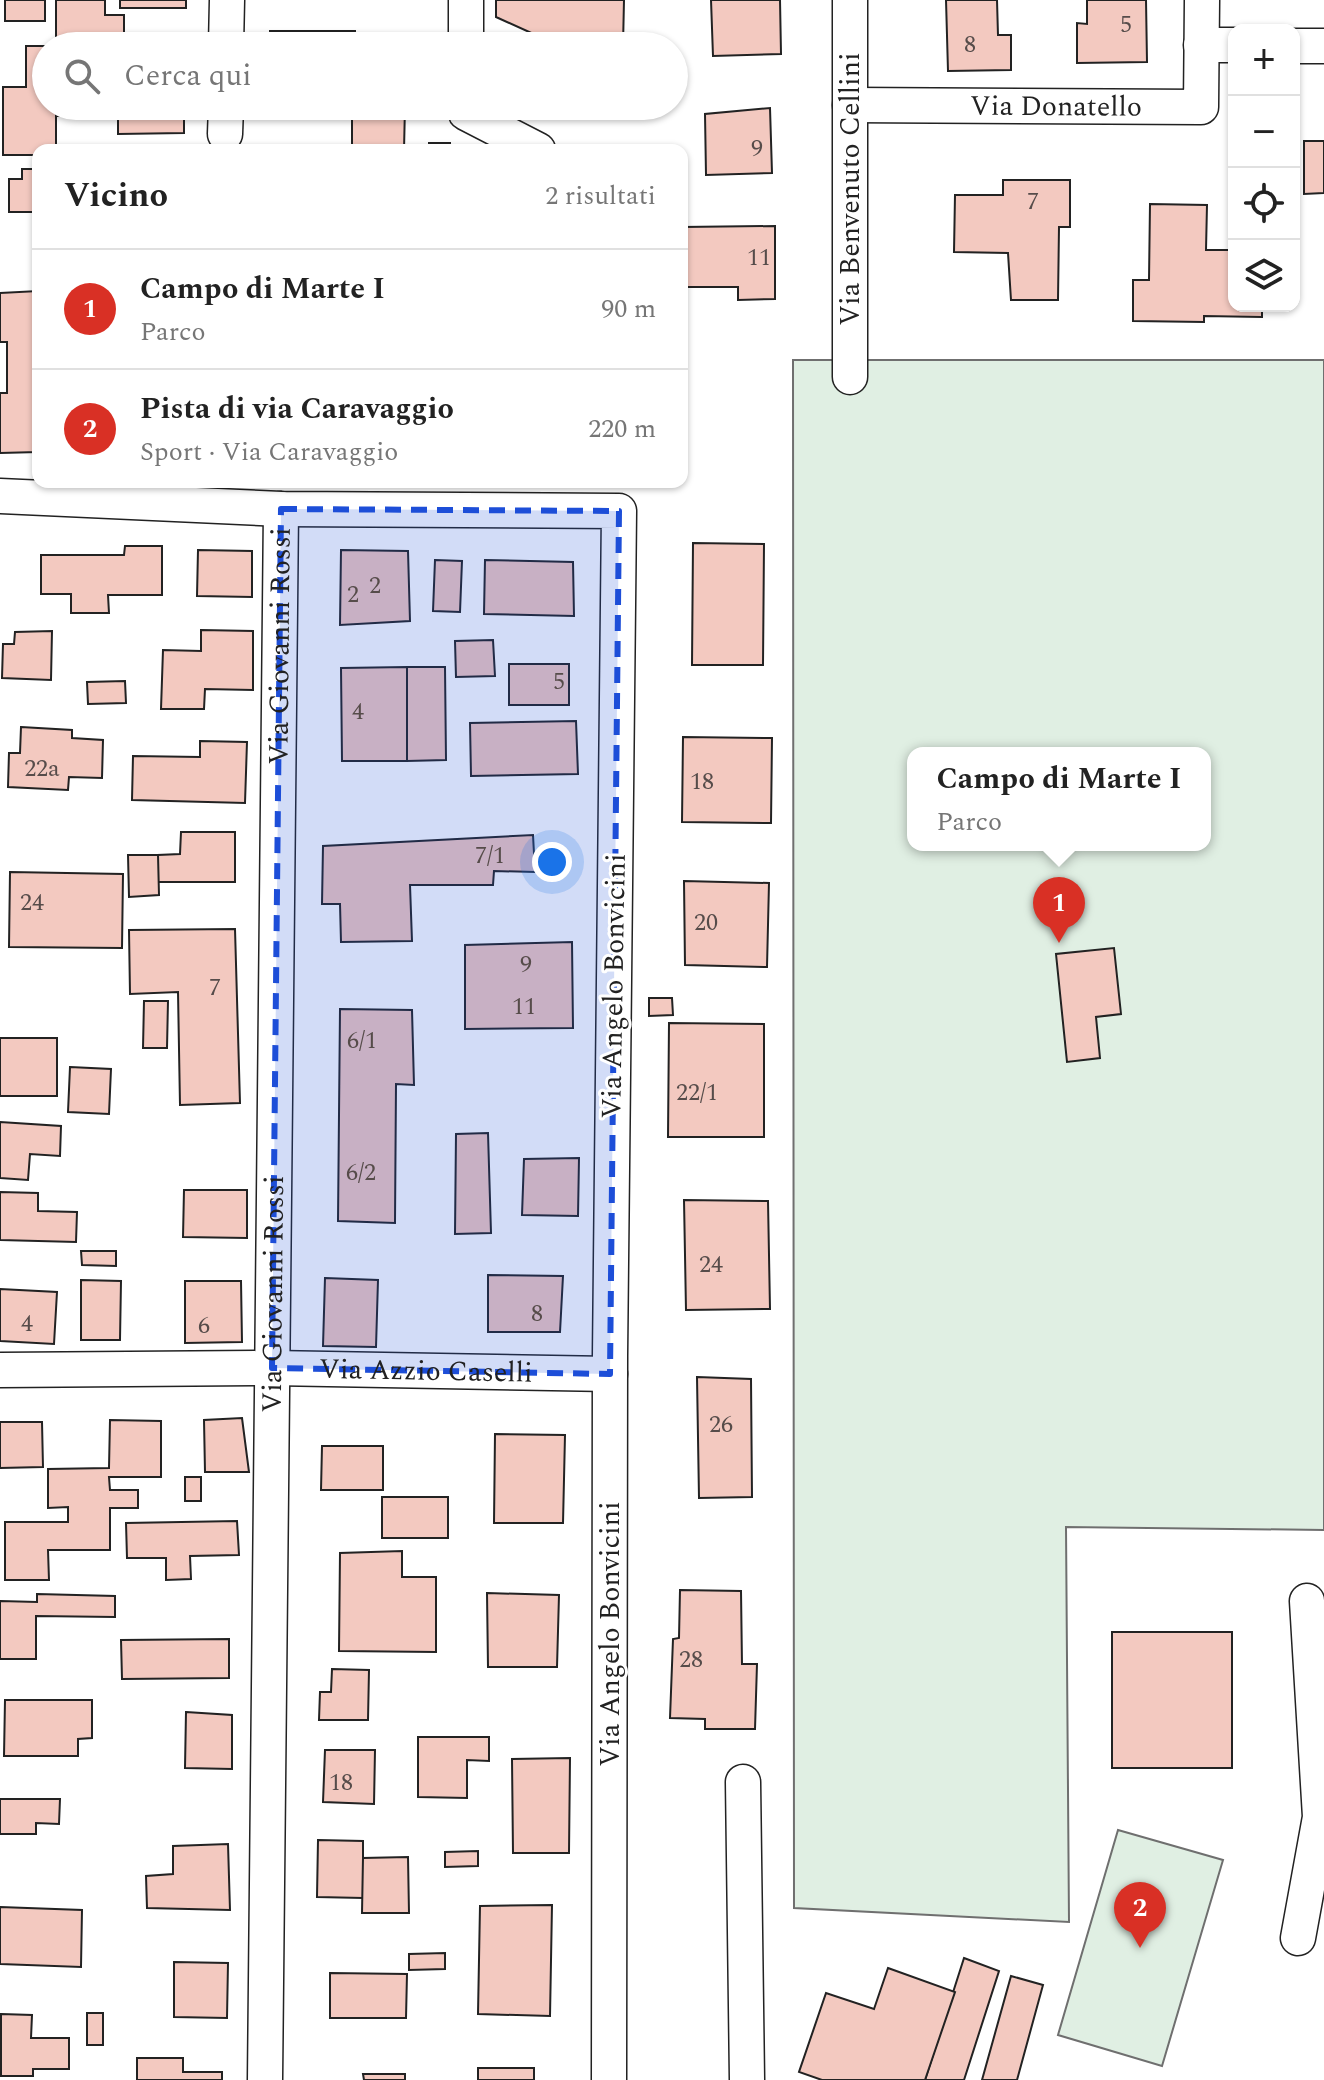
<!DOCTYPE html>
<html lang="it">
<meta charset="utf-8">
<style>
body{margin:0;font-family:Spectral,serif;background:#f2f2f2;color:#222}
.controls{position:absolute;right:24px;top:24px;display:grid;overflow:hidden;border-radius:16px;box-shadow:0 2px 6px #0004}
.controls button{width:72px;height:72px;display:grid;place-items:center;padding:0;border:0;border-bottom:2px solid #e0e0e0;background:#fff;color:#222;font:40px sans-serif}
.you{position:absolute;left:552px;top:862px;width:28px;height:28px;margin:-20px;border:6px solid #fff;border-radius:50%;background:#1a73e8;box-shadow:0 0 0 12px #1a73e833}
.badge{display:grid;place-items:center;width:52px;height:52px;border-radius:50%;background:#d93025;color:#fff;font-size:26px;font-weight:700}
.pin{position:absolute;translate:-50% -66px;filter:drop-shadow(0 2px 4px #0008)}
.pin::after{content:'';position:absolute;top:42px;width:28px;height:24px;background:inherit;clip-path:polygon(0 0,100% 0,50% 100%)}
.popup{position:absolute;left:907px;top:747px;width:304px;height:104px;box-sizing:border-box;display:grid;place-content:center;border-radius:16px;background:#fff;filter:drop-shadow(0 2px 6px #0005);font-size:26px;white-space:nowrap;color:#767676}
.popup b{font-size:30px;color:#222}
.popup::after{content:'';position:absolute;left:50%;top:100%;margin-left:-16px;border:16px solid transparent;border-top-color:#fff}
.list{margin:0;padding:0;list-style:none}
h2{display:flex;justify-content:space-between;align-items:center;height:104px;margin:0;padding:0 32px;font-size:34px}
h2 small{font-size:26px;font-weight:400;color:#767676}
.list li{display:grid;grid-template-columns:52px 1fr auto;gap:24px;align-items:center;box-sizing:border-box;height:120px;padding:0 32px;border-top:2px solid #e0e0e0}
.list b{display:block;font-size:30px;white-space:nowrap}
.list p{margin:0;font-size:26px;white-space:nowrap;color:#767676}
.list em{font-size:26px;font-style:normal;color:#767676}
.icon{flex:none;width:44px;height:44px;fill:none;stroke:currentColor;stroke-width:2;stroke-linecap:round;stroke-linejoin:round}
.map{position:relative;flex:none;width:1324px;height:2080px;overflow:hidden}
.search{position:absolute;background:#fff;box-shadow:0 2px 6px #0004;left:32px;top:32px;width:656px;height:88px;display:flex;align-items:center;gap:20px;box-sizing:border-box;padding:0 28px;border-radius:44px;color:#767676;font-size:30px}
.panel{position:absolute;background:#fff;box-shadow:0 2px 6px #0004;left:32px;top:144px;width:656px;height:344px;border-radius:16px}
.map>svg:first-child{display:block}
</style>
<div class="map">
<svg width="1324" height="2080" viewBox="0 0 1324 2080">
<rect width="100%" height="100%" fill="#fff"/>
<!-- green -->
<g fill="#e0efe3" stroke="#6f6f6f" stroke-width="2" fill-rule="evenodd">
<path d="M793,360h531v1170l-258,-3 3,395 -275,-14zM913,753h292v92h-292z"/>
<path d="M1118,1830l105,30 -61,206 -104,-31z"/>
</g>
<!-- building -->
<g fill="#f3c9c0" stroke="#222" stroke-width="2">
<rect x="5" y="0" width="40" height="21"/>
<path d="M56,0h49v15h19v31h-68z"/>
<rect x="120" y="0" width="66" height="8"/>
<path d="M496,0h128l-1,46h-63l-64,-29z"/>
<path d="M711,0h69l1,54 -68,2z"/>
<path d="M946,0h51l1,35h13v35l-63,1z"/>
<path d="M1087,0h59l1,62 -70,1v-40l10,1z"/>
<rect x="270" y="31" width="85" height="15"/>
<path d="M26,46h20v60h10v44h-18v5h-35v-68h23z"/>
<rect x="56" y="106" width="43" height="10"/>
<path d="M118,106h70l-4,3v24l-66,1z"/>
<path d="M352,106h53l-1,44h-52z"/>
<path d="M770,108l2,65 -66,2 -1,-61z"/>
<path d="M1304,141h20v52l-20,1z"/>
<rect x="429" y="143" width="21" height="7"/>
<path d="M22,169h16v43h-29v-33h13z"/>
<path d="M1003,180h67v47h-11l-1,73h-47l-3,-47 -54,-1 1,-57h48z"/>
<path d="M1150,204l57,1 -1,45h28v56h28v11l-58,-1v6l-71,-1v-41h16z"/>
<path d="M775,226v73l-37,1v-13h-56v-60z"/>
<path d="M38,291v161l-38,1v-60h7v-51h-7v-49z"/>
<path d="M693,543l71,1 -1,121h-71z"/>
<path d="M125,546h37v49h-54l1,18h-38v-19h-30v-39h83z"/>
<path d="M198,550l54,1v46l-55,-1z"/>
<path d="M341,550l67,1 2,70 -70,4z"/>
<path d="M435,560l27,1 -2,51 -27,-1z"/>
<path d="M485,560l88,2 1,54 -90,-2z"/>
<path d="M201,630l52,1v59l-48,-1 -1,20h-43l2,-59 38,1z"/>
<path d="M52,631l-1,49 -49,-2 1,-34h11l1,-12z"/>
<path d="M493,640l2,36 -39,1 -1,-36z"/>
<rect x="509" y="664" width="60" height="41"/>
<path d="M407,667v94h-65l-1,-93z"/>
<path d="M407,667h38l1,93 -39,1z"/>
<path d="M125,681l1,22 -38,1 -1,-22z"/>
<path d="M576,721l2,53 -107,2 -1,-53z"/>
<path d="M21,727l51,3v8l31,2 -1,38 -33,-1 -1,13 -60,-3 1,-34h11z"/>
<path d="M683,737l89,1 -1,85 -89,-1z"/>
<path d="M200,741l47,1 -2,61 -113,-3 1,-44 67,1z"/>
<path d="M181,832h54v50h-77v-27l22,-1z"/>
<path d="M533,835l2,37 -41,-1 -1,14h-83l2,56 -71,1 -1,-38h-18l1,-58z"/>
<path d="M128,855h30l1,40 -30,2z"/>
<path d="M10,872l113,2 -1,74 -113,-1z"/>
<path d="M684,881l85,2 -2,84 -82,-2z"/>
<path d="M235,929l5,174 -60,2 -2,-113 -48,2 -1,-64z"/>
<path d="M572,942l1,86 -108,1v-84z"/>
<path d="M1114,948l7,66 -25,3 4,41 -33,4 -11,-108z"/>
<path d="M649,998h23l1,17 -24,1z"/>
<path d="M144,1001h24l-1,47h-24z"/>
<path d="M340,1009l72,1 2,75 -18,-1 -1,139 -57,-2z"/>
<path d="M669,1023l95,1v113h-96z"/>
<rect x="0" y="1038" width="57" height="58"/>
<path d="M70,1067l41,2 -2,45 -41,-2z"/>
<path d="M0,1122l61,4 -1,30 -30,-2 -2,26 -28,-2z"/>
<path d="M488,1133l3,100 -36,1 1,-100z"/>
<path d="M579,1158l-1,58 -56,-1 2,-56z"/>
<path d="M184,1190h63v48l-64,-1z"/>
<path d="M0,1192l38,1v18l39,1 -1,30 -76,-2z"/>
<path d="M684,1200l84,1 2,108 -84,1z"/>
<path d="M81,1251h35v15l-34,-1z"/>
<path d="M488,1275l75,1 -3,56h-72z"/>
<path d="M325,1278l53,2 -2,67 -53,-1z"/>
<path d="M81,1280l40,1 -1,59h-39z"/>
<path d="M185,1281h56l1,61 -57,1z"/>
<path d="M0,1289l57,3 -3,52 -54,-3z"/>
<path d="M697,1377l54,2 1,118 -53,1z"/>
<path d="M242,1418l7,54h-44l-1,-52z"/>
<path d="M110,1420l51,1v56h-52l1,13h28v18h-28v42h-62l1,30h-44v-58h63v-15l-20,1v-39l61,-1z"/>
<path d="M0,1422h42l1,45 -43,1z"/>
<path d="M495,1434l70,1 -2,88h-69z"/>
<path d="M322,1446h61v44h-62z"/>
<rect x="185" y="1477" width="16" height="24"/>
<rect x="382" y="1497" width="66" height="41"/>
<path d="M237,1521l2,34 -49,1 1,23 -25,1v-22h-39l-1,-35z"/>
<path d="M402,1551v26h34v75l-97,-1 1,-98z"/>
<path d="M680,1590l61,1 1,73h15l-2,65h-50v-10l-35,-1 3,-79 6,-1z"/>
<path d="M487,1593l72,2 -2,72h-69z"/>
<path d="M37,1594l78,2v21l-79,-1v43h-36v-58l37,1z"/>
<rect x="1112" y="1632" width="120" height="136"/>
<path d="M229,1639v39l-107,1 -1,-39z"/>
<path d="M332,1669l37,1 -1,50h-49l1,-28h11z"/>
<path d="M5,1700h87v38l-14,1v17h-74z"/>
<path d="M186,1712l46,3v54l-47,-1z"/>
<path d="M418,1737h71v24l-22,-1v38l-49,-1z"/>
<path d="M325,1750h50l-1,54 -51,-2z"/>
<path d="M570,1758l-1,95h-56l-1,-94z"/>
<path d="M0,1799h60l-1,25 -23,-1v11h-36z"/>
<path d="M318,1840l45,1v57l-46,-1z"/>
<path d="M228,1844l2,66 -83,-2 -1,-32 27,-2v-28z"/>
<path d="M478,1851v15l-33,1v-15z"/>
<path d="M408,1857l1,56h-47l1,-55z"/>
<path d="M552,1905l-2,111 -72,-2 2,-108z"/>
<path d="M0,1907l82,3 -1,57 -81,-3z"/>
<path d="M445,1953v16l-36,1v-16z"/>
<path d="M964,1958l35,13 -35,109h-39z"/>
<path d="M174,1962l54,1 -1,55 -53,-1z"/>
<path d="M888,1968l67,24 -30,88h-103l-23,-8 27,-79 48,16z"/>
<path d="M330,1973l77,1 -1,44h-76z"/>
<path d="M1011,1976l32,9 -26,95h-35z"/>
<rect x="87" y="2013" width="16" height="32"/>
<path d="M1,2014l31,1 -1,23h38v31h-36v7h-32z"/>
<path d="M137,2058h46v14h39v8h-85z"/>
<rect x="478" y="2068" width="56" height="12"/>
<path d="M363,2074h42v6h-41z"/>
</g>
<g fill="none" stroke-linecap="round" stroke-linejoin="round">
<!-- street casing -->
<g stroke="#222" stroke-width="37">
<g id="street">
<path d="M850,0v377"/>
<path d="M1201,45h33"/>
<path d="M226,46l1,-46"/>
<path d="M466,46v-46"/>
<path d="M1294,46h30"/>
<path id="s1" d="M850,105l351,2 1,-107"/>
<path d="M466,106v7l72,37"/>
<path d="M225,134l1,-28"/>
<path d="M0,496l281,13 338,2 -9,845 -1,724"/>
<path id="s2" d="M0,1370l272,-2 338,6"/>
<path d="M743,1782l4,298"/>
<path d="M1298,1938l22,-121 -13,-216"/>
<path id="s3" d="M265,2080l16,-1571"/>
</g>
</g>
<!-- street -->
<use href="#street" stroke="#fff" stroke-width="34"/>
</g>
<!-- marked area -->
<path fill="#1d4ed8" fill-opacity="0.2" stroke="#1d4ed8" stroke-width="6" stroke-dasharray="16 10" stroke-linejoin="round" d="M281,509l338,2 -9,863 -338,-6z"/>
<g text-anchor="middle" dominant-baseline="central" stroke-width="6" stroke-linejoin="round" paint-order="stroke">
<!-- number labels -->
<g font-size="24" fill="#564c4a">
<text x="1126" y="25">5</text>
<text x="970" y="45">8</text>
<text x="757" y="149">9</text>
<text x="1033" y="202">7</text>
<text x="759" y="258">11</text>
<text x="375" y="586">2</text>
<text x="353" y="595">2</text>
<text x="559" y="682">5</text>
<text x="358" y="712">4</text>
<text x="42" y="769">22a</text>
<text x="702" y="782">18</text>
<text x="490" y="856">7/1</text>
<text x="32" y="903">24</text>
<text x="706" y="923">20</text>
<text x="526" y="965">9</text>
<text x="215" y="988">7</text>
<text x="524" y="1007">11</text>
<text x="362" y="1041">6/1</text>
<text x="697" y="1093">22/1</text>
<text x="361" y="1173">6/2</text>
<text x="711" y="1265">24</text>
<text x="537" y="1314">8</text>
<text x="27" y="1324">4</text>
<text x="204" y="1326">6</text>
<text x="721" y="1425">26</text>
<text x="691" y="1660">28</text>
<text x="341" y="1783">18</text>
</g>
<!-- street labels -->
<g font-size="28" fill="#222" stroke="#fff">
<text stroke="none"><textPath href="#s1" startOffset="206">Via Donatello</textPath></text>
<text transform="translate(850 189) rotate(-90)">Via Benvenuto Cellini</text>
<text stroke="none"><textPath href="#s3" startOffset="1434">Via Giovanni Rossi</textPath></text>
<text transform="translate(614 986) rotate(-89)">Via Angelo Bonvicini</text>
<text stroke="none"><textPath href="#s3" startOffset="786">Via Giovanni Rossi</textPath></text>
<text stroke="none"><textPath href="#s2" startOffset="426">Via Azzio Caselli</textPath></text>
<text transform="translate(610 1634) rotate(-90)">Via Angelo Bonvicini</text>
</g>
</g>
</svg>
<div class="controls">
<button>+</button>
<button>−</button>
<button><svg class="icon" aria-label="locate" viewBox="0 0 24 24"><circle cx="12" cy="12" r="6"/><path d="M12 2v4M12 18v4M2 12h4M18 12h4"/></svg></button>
<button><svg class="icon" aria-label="layers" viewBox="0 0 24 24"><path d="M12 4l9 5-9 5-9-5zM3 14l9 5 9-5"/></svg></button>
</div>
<div class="you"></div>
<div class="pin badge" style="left:1059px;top:943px">1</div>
<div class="popup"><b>Campo di Marte I</b>Parco</div>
<div class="pin badge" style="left:1140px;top:1948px">2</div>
<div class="search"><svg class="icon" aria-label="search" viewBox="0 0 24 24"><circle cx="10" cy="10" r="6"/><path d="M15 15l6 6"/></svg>Cerca qui</div>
<section class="panel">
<h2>Vicino<small>2 risultati</small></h2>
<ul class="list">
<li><span class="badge">1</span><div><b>Campo di Marte I</b><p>Parco</p></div><em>90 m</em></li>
<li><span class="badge">2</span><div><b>Pista di via Caravaggio</b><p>Sport · Via Caravaggio</p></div><em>220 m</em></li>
</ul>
</section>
</div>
